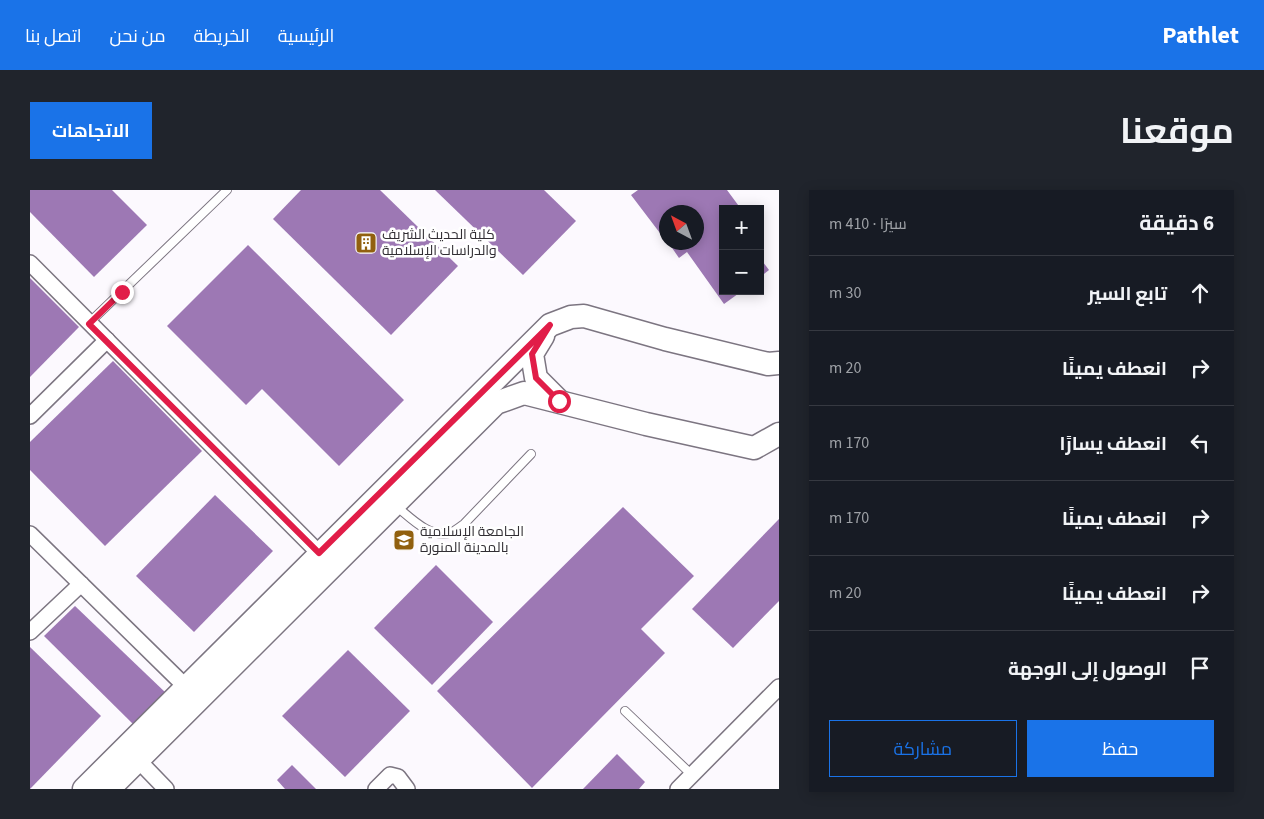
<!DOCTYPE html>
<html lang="ar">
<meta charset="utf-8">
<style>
body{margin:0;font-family:"Source Sans 3",Cairo,sans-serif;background:#20242c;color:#f1f3f6;direction:rtl}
.controls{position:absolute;right:15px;top:15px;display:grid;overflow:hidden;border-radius:0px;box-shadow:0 2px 12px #0003}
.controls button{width:45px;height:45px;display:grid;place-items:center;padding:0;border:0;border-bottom:1px solid #363941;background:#171b24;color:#f1f3f6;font:25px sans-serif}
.compass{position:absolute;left:629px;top:15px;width:45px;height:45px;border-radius:50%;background:#171b24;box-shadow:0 2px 12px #0003;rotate:319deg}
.stop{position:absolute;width:15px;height:15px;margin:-11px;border:4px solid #e11d48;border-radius:50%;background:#fff}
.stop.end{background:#e11d48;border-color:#fff;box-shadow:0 1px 5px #0008}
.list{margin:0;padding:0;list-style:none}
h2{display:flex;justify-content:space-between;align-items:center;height:65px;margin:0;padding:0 20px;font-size:21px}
h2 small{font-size:16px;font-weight:400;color:#9ea1a6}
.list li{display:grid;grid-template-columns:32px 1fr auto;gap:15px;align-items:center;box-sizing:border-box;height:75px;padding:0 20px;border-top:1px solid #363941}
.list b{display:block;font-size:19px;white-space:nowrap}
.list em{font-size:16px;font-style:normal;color:#9ea1a6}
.actions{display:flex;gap:10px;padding:15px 20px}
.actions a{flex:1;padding:11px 0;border:1px solid #1a73e8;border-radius:0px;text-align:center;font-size:18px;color:#1a73e8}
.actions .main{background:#1a73e8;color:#fff}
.icon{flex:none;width:28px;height:28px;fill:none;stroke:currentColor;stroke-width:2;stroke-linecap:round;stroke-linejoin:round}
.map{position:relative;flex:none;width:749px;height:599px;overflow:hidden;direction:ltr;border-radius:0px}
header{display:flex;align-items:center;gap:30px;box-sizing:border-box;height:70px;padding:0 25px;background:#1a73e8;color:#fff}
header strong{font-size:24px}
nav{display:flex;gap:28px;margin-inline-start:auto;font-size:18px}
.intro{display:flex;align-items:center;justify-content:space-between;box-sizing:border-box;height:120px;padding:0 30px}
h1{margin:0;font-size:35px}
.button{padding:12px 22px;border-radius:0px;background:#1a73e8;color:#fff;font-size:18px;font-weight:700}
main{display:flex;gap:30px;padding:0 30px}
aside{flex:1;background:#171b24;border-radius:0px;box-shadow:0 2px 12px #0003}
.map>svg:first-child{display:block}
</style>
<header>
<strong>Pathlet</strong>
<nav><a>الرئيسية</a><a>الخريطة</a><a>من نحن</a><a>اتصل بنا</a></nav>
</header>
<div class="intro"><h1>موقعنا</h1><a class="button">الاتجاهات</a></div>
<main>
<aside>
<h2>6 دقيقة<small>سيرًا · 410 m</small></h2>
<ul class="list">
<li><svg class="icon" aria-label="ahead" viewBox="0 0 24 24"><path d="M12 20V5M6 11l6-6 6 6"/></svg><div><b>تابع السير</b></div><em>30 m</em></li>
<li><svg class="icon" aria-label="right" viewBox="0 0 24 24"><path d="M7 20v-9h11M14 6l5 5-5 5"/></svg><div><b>انعطف يمينًا</b></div><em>20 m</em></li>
<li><svg class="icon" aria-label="left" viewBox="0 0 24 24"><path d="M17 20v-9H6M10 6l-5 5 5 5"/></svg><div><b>انعطف يسارًا</b></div><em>170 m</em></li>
<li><svg class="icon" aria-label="right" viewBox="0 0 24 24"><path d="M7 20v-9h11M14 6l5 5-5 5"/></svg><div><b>انعطف يمينًا</b></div><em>170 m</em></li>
<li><svg class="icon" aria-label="right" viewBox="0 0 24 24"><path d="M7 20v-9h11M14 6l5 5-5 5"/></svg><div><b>انعطف يمينًا</b></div><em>20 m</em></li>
<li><svg class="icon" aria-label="arrive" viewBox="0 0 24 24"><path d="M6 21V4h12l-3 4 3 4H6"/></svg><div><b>الوصول إلى الوجهة</b></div></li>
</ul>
<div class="actions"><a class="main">حفظ</a><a>مشاركة</a></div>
</aside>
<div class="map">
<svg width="749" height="599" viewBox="0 0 749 599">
<rect width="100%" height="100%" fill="#fcf9fe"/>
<!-- building -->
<g fill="#9d78b4">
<path d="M0,0h82l35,35 -53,52 -64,-65z"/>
<path d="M271,0h79l78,76 -67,69 -118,-116z"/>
<path d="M405,0h109l32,31 -53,54z"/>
<path d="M608,0h89l14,19h-18v82h19l-18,13 -37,-52 -8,6 -11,-16h28v-30h-30v29l-35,-46z"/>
<path d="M218,55l156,155 -65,66 -77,-77 -16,16 -79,-79z"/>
<path d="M730,68l9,12 -9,7z"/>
<path d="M0,88l49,49 -49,50z"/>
<path d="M83,171l89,90 -97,95 -75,-76v-28z"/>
<path d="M185,305l58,56 -79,81 -58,-56z"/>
<path d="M593,317l71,69 -53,53 24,24 -133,135 -95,-97z"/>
<path d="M749,329v82l-46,47 -41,-39z"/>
<path d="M406,375l57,57 -61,63 -58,-57z"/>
<path d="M45,416l92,88 -32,32 -91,-90z"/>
<path d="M0,457l71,69 -71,73z"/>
<path d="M318,460l62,61 -65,66 -63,-61z"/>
<path d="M587,564l28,28 -6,7h-56z"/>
<path d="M262,575l24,24h-31l-8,-9z"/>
</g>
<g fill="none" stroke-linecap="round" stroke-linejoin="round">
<!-- lane casing -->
<g stroke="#7c7581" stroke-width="10">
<g id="lane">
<path d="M59,133l138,-133"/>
<path d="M366,316c15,12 33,32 54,27 5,-2 10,-6 14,-9l67,-70"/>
<path d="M595,521l67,64"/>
</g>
</g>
<!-- street casing -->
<g stroke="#7c7581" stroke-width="18">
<g id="street">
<path d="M0,73l289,290"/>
<path d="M0,226l77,-76"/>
<path d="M0,344l156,153"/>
<path d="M0,442l51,-48"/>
<path d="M108,570l28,29"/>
<path d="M346,599l14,-14 8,2 9,12"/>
<path d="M648,599l101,-102"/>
</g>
</g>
<!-- secondary casing -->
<g stroke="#7c7581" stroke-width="25">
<g id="secondary">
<path d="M513,146l-11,18 4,24 23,23"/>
<path d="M54,599l466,-464 21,-8 13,-1 81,23 103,25 11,-1"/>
<path d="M79,599l387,-386 28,-10 122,31 108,24 25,-14"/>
</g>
</g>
<!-- lane -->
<use href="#lane" stroke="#fff" stroke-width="8"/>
<!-- street -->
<use href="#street" stroke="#fff" stroke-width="15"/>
<!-- secondary -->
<use href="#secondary" stroke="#fff" stroke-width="22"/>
</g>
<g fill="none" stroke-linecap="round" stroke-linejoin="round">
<!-- route -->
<path stroke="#e11d48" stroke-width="6" d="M92,102l-33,32 230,229 231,-228 -18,29 4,24 23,23"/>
</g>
<!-- icons -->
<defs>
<g id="building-square" transform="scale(1.125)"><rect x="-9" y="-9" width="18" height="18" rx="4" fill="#91600f" stroke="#fff"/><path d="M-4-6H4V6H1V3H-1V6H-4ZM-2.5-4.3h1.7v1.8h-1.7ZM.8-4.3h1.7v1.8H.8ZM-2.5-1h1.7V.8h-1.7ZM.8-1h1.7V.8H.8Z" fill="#fff"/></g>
<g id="university-square" transform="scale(1.125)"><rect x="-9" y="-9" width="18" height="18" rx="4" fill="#91600f" stroke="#fff"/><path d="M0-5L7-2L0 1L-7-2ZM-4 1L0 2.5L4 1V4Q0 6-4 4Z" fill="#fff"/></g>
</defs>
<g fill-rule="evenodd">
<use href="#building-square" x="336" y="53"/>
<use href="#university-square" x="374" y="350"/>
</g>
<g text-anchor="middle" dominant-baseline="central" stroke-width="5" stroke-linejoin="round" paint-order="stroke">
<!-- poi labels -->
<g font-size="14" fill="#322f34" stroke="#fff" text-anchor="start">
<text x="352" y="45">كلية الحديث الشريف<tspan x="352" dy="16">والدراسات الإسلامية</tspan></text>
<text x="390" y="342">الجامعة الإسلامية<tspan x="390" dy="16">بالمدينة المنورة</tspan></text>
</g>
</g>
</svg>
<div class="controls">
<button>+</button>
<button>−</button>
</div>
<svg class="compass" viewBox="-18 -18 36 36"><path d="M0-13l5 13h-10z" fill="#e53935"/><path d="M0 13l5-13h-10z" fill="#9ea1a6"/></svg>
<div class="stop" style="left:529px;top:211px"></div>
<div class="stop end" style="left:92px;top:102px"></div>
</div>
</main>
